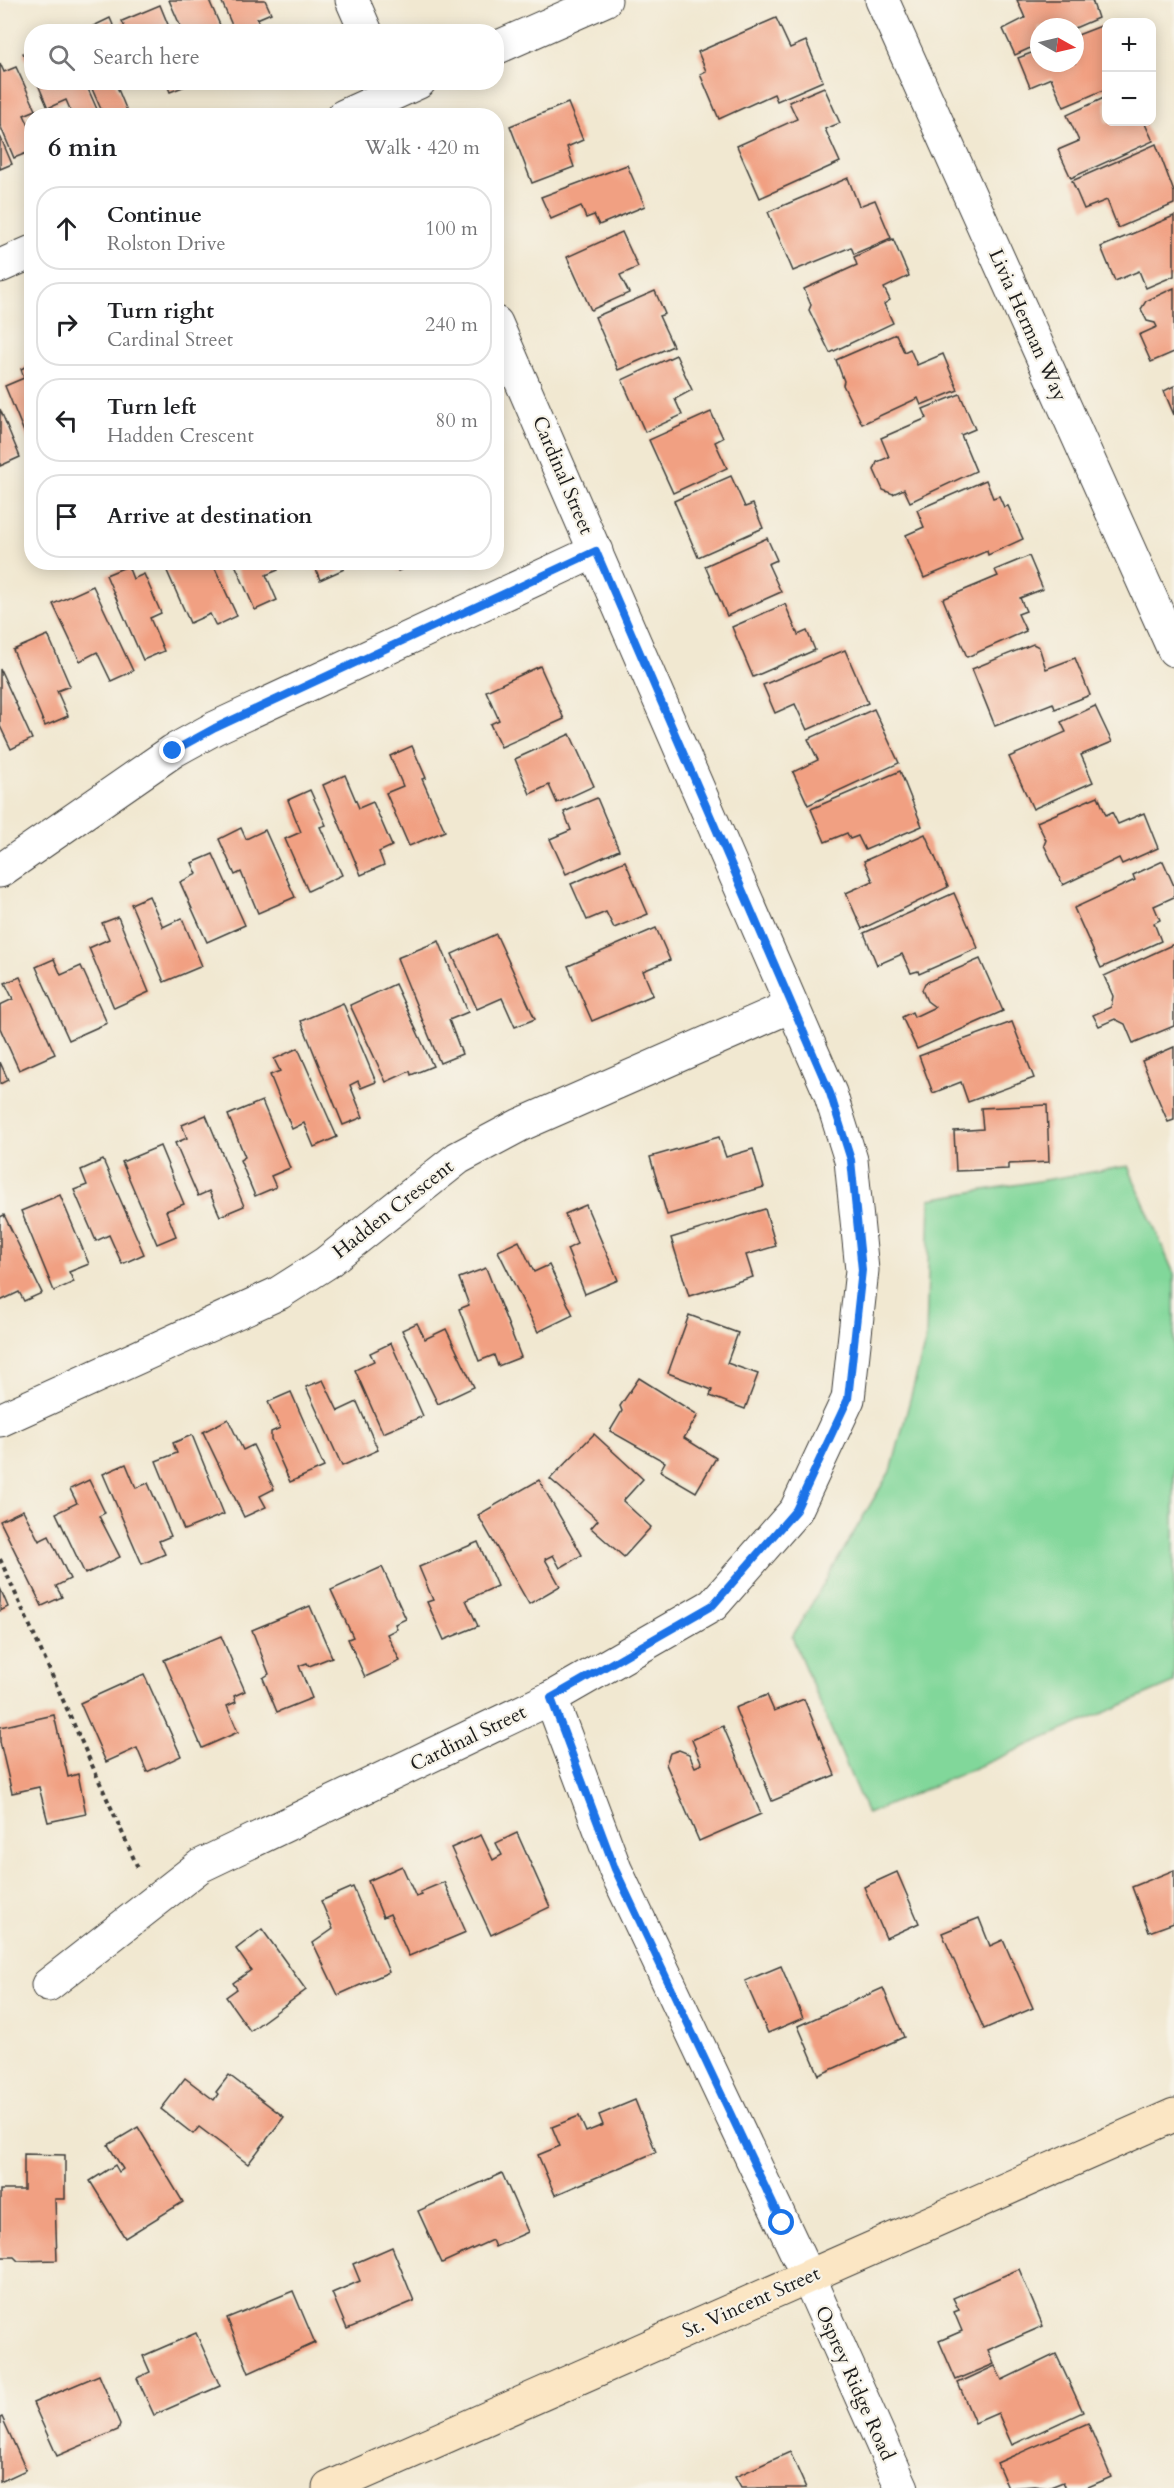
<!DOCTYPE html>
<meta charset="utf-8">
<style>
body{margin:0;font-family:Cardo,serif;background:#f6f6f6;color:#202124}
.controls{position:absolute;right:18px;top:18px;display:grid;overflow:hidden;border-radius:12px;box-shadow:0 3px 15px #0003}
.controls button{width:54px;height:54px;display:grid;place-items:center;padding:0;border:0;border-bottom:2px solid #e0e0e0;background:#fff;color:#202124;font:30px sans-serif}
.compass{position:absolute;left:1030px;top:18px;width:54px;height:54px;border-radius:50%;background:#fff;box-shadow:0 3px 15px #0003;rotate:98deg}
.stop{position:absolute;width:18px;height:18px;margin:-14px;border:4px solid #1a73e8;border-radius:50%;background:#fff}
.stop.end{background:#1a73e8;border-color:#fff;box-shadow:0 2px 6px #0008}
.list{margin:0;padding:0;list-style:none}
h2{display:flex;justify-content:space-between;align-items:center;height:78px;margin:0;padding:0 24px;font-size:26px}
h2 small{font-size:20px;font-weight:400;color:#757577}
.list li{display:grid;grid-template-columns:39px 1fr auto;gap:18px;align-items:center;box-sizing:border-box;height:84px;margin:0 12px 12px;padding:0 12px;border:2px solid #e0e0e0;border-radius:24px}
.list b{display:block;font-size:22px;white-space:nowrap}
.list p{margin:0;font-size:20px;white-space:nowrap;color:#757577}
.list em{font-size:20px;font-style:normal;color:#757577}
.icon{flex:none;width:33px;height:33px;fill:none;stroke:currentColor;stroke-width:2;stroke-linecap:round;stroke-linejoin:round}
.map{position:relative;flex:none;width:1174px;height:2488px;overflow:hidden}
.search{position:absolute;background:#fff;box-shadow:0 3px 15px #0003;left:24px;top:24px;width:480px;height:66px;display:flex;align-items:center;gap:15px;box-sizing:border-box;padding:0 21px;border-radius:24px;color:#757577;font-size:22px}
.panel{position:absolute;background:#fff;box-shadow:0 3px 15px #0003;left:24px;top:108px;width:480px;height:462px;border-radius:24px}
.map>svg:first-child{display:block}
</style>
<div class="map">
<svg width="1174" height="2488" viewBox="0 0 1174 2488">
<rect width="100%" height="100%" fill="#f7f3e8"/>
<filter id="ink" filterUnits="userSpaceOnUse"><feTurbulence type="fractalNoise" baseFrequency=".0167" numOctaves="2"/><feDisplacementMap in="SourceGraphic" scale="12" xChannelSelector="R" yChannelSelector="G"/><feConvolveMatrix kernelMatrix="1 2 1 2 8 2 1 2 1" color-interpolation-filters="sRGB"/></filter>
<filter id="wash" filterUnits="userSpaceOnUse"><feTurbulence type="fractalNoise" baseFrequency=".008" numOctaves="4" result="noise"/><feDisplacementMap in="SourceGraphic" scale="24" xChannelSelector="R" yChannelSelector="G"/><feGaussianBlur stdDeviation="1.35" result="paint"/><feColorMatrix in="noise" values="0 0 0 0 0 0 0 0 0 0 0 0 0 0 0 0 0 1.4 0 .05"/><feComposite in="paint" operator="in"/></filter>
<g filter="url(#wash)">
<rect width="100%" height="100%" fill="#f1e8d1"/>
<!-- green -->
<path fill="#81d79a" stroke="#4e7a5b" stroke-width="1.5" d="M1128,1166l46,108v409l-307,131 -75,-177 100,-169 34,-129 4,-140z"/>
<g id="blocks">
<!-- building -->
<g fill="#f1a082">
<path d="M169,0h40l14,32h-40z"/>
<path d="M221,0h44l6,13 -14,6 5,13h-27z"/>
<path d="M1017,0h75l6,18 -23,10 -36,-1v17l-24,11 -12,-26 22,-11z"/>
<path d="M160,5l11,27h-44l-5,-11z"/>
<path d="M110,18l6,14h-35z"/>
<path d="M776,18l14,30 16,-7 17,40 -46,20 -3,-7 -55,25 -19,-45 6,-3 -8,-19z"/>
<path d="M1101,26l5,11v52l-42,18 -13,-29 -21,9 -12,-29 21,-8v13h36v-27z"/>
<path d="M32,49v22l-9,-18z"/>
<path d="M0,63l4,9 12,-5 20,43 -12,5 8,17v19l-18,7 -14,-33z"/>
<path d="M37,82h48l15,34h-27l-7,-16 -18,8z"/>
<path d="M89,82h26l12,29 -11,5h-12z"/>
<path d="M166,82h27v1l-23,9z"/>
<path d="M824,87l16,36 -15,6 15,33 -80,36 -23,-52 60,-27 -8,-17z"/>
<path d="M1106,97v25h38l9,19 -82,37 -13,-28 21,-9 -12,-26z"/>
<path d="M568,103l15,37 -16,7 7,20 -42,16 -22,-57z"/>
<path d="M0,136l12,28 -12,5z"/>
<path d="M1156,144l18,48v12l-56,24 -11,-28 -23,9 -12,-28z"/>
<path d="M627,165l18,41 -46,19 -5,-10 -8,3 -5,-12 -30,13 -10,-22z"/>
<path d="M848,178l11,28 16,-6 16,38 -37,16 -3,-7 -58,24 -25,-59z"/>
<path d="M1174,216v60l-28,12 -7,-17 -24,10 -14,-34z"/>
<path d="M622,232l16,35 -18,8 9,18 -38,17 -24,-53z"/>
<path d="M893,239l16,37 -25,12 6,12 -6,4 9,19 -63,30 -21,-43 2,-5 -7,-16 53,-24 -3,-8z"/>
<path d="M1174,288v64l-23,10 -12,-27 18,-8 -2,-4 -8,-2 -6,-12 5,-8z"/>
<path d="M655,291l10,23 -6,2 14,30 -55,24 -23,-53z"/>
<path d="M896,334l8,18 6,-3 7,16 26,-11 15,36 -37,15 -3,-7 -56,26 -19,-39 1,-4 -8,-21z"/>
<path d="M676,355l16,35 -17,9 7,16 -37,17 -23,-52z"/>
<path d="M31,364v85l-26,-63 19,-8 -3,-9z"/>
<path d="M1174,386v29l-10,-24z"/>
<path d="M960,394l15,35 -14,6 15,36 -66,31 -6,-13 -11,5 -10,-4 -9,-20 3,-8 12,-5 -8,-19 46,-20 -4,-9z"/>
<path d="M0,409l20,48 -20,9z"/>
<path d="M711,412l12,26 -8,4 12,26 -54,25 -24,-53z"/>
<path d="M731,476l14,31 8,-3 10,24 -65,29 -24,-56z"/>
<path d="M986,480l7,18 6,-2 5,11 4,-1 15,33 -35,16 -1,-4 -63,27 -18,-43 18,-8 -7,-17z"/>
<path d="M767,538l10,22 -9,4 13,28 -54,24 -22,-50z"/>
<path d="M1029,556l14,33 -23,9 6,13 -8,3 8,17 -59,26 -24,-58 55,-23 -3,-6z"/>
<path d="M163,562h49l25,54 -21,10 -6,-12 -20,9z"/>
<path d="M234,562h41l3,8 -12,5 11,25 -22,10z"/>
<path d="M313,562h28l3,7 -24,11z"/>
<path d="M394,562h24l-20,9z"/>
<path d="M128,566l5,13 11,-5 17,39 -11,5 14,33 -21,9 -37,-85z"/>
<path d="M93,586l40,85 -22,10 -14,-29 -17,9 -27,-57z"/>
<path d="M785,604l13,31 9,-4 8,19 -62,27 -21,-50z"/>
<path d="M48,635l22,51 -13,5 11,25 -23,10 -32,-76z"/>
<path d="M1033,644l6,3 7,22 29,-11 15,37 -35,14 -2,-6 -58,23 -23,-57z"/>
<path d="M845,650l23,53 -61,27 -12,-26 -20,9 -12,-28z"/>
<path d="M540,666l24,53 -63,28 -11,-23 9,-4 -13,-29z"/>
<path d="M0,669l32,70 -21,10 -11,-23z"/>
<path d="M1095,706l17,36 -31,13 12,27 -60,27 -24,-52 57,-25 -5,-10z"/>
<path d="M874,709l25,54 -91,42 -15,-33 25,-12 -10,-21z"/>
<path d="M570,734l24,52 -37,17 -8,-18 -19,9 -15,-35z"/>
<path d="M412,746l14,32 -4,1 23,52 -36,15 -23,-53 17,-7 -13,-30z"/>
<path d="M900,771l22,55 -57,24 -7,-14 -8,3 -3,-6 -22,9 -14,-33z"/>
<path d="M345,775l14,33 14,-6 19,44 -13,6 5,13 -23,10 -38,-90z"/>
<path d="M310,790l16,35 -6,2 22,48 -34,16 -23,-52 16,-7 -13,-32z"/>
<path d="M1098,796l8,19 6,-3 6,12 26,-11 14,35 -36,16 -3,-6 -56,27 -19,-40 2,-5 -9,-18z"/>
<path d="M597,798l22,52 -53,24 -16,-35 21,-9 -7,-18z"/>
<path d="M241,828l5,11 19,-9 30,67 -37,16 -17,-41 -6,3 -16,-36z"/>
<path d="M925,834l23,53 -86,42 -16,-36 27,-12 -9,-20z"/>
<path d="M213,854l32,71 -38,17 -27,-60 17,-8 -5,-11z"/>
<path d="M625,861l23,53 -34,14 -8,-16 -19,8 -16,-36z"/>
<path d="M1163,861l11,25v11l-20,9 6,14 -6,3 7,18 -60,27 -27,-60 61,-28 -2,-5z"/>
<path d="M954,893l24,55 -59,26 -1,-3 -7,2 -9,-19 -25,11 -13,-32z"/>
<path d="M149,896l14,31 19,-9 20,48 -38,16 -33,-78z"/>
<path d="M118,917l31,75 -35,16 -25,-60 20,-9 -7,-16z"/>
<path d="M656,928l14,32 -27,11 10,24 -61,26 -24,-55z"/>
<path d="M496,934l39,85 -20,8 -13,-29 -25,11 -25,-55z"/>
<path d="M439,941l29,71 -19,8 13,34 -22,9 -43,-105z"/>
<path d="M1174,944v82l-41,17 -8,-19 -10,-5 -16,7 -6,-11 18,-8 2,-11 -9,-20z"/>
<path d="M54,959l7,16 20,-9 26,57 -38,17 -33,-73z"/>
<path d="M980,959l23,52 -86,38 -15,-32 10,-5 2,5 21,-10 -8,-6 -5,-11 3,-7z"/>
<path d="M20,977l35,77 -36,16 -19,-42v-23l13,-6 -8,-16z"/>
<path d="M395,984l38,82 -22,9 -1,-4 -24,11 -36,-77z"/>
<path d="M343,1003l33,79 -15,6 -3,-7 -8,4 13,32 -20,8 -42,-104z"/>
<path d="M1012,1022l22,56 -66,24 -7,-20 -28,11 -14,-37z"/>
<path d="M1174,1047v73l-6,2 -26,-61z"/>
<path d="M298,1048l39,89 -23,10 -10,-24 -12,6 -22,-54 10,-4 -6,-12z"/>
<path d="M0,1062l8,18 -8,4z"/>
<path d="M262,1101l28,67 -19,8 5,11 -21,9 -15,-36 5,-3 -17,-42z"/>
<path d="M1047,1105l2,57 -41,2v5l-52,2 -2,-40 29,-2 -2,-21z"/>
<path d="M206,1115l38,91 -24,10 -11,-25 -11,5 -23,-53 12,-5 -5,-13z"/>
<path d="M719,1137l7,20 27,-8 11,38 -97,28 -17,-58z"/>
<path d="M160,1146l24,58 -18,7 10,25 -19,8 -35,-82z"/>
<path d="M103,1160l41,94 -22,10 -13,-29 -13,6 -22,-51 13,-5 -6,-15z"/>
<path d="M60,1195l29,69 -20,8 5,10 -20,9 -33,-80z"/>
<path d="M586,1205l32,75 -33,14 -18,-45 10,-5 -12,-30z"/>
<path d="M765,1209l11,37 -30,9 7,22 -64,19 -18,-58z"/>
<path d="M4,1215l38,78 -18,8 -5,-9 -19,9v-84z"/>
<path d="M519,1241l15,31 15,-7 24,50 -35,17 -40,-81z"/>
<path d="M486,1268l35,89 -23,9 -4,-11 -15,6 -20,-52 10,-4 -10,-27z"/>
<path d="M689,1315l49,18 -11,30 31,11 -13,35 -35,-13 2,-6 -44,-17z"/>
<path d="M417,1323l8,16 21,-10 28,58 -36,17 -36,-74z"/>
<path d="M391,1343l32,73 -40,17 -28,-63 19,-9 -4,-8z"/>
<path d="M639,1378l59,37 -14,23 32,20 -20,34 -36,-21 5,-9 -55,-31 12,-20 -2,-5z"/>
<path d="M323,1380l15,31 19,-9 21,48 -36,16 -36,-79z"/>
<path d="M291,1392l33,75 -34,15 -19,-43v-7l9,-4 -12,-26z"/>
<path d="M228,1419l15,31 10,-5 21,44 -14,7 6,11 -22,10 -41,-85z"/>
<path d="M594,1434l49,45 -20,22 28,26 -27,30 -33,-29 7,-8 -48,-41z"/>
<path d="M192,1435l32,79 -40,16 -28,-69 21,-8 -4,-10z"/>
<path d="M126,1464l10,24 12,-5 23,53 -12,5 6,13 -23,10 -39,-90z"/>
<path d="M89,1480l16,33 -6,3 21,41 -35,17 -29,-61 21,-10 -7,-14z"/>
<path d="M539,1480l43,75 -22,13 -7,-13 -8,4 15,27 -31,18 -51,-89z"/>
<path d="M23,1510l16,31 10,-5 21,43 -14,7 6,11 -20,9 -42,-85z"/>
<path d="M478,1542l19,44 -31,14 12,26 -34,14 -17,-38 6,-2 -14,-33z"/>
<path d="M382,1567l24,52 -11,5 2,5 -10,5 13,27 -35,16 -17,-38 5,-2 -22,-47z"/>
<path d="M0,1588l8,19 -8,4z"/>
<path d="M310,1606l22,51 -23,9 -2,-3 -8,3 13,32 -35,14 -14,-34 6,-4 -17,-44z"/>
<path d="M221,1636l24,55 -11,5 2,6 -9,4 11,26 -36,16 -38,-88z"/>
<path d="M144,1674l37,82 -34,16 -10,-24 -31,14 -26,-59z"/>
<path d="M767,1695l7,16 30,-12 31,76 -63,26 -37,-93z"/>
<path d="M54,1715l14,62 10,-3 8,40 -38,8 -9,-35 -27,6 -12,-51v-15z"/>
<path d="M723,1726l38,88 -62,27 -33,-77 4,-11 9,-3 10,4 6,13 7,-3 -10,-24z"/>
<path d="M517,1833l33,74 -59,28 -40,-87 30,-13 12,25 9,-5 -6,-12z"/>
<path d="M402,1866l14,31 6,-2 -2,-3 24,-10 22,50 -57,24 -19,-42 -7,3 -15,-36z"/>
<path d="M1174,1870v53l-25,9 -17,-45z"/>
<path d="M897,1872l22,51 -33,15 -22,-51z"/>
<path d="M353,1887l36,85 -51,23 -25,-52 20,-14 -12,-28z"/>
<path d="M979,1918l11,28 13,-6 30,68 -49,21 -42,-96z"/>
<path d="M262,1929l44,61 -56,41 -24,-34 11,-8 -4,-6 18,-13 -15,-21z"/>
<path d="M781,1966l22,52 -35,15 -23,-52z"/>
<path d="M883,1988l21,49 -85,38 -21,-49z"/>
<path d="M229,2075l55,42 -36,47 -49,-37 -6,7 -32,-25 24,-31 29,22 4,-6 -2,-2z"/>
<path d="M635,2100l21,52 -101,43 -17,-40 22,-9 -8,-19 27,-11 7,16 17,-7 -4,-10z"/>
<path d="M138,2127l45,75 -58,36 -35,-57 25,-16 4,7 4,-3 -15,-24z"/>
<path d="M24,2154l41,1v44h-10l2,61 -39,1 -4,-4h-14v-67h24z"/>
<path d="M502,2173l26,59 -33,15 -3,-7 -50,23 -24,-52z"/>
<path d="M392,2247l22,54 -67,28 -15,-36 28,-12 -7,-17z"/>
<path d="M1019,2269l24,57 -55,24 6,14 -38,16 -17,-39 23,-10 -8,-19 5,-2 -6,-12z"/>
<path d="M293,2291l22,52 -66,30 -22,-55z"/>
<path d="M196,2333l24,53 -66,29 -17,-37 13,-6 -7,-16z"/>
<path d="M1056,2354l27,58 -71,33 -14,-32 -23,10 -17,-40 37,-17 7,14z"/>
<path d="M99,2375l21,49 -2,6 -61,26 -24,-53z"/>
<path d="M2,2417l24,53 -26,12v-64z"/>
<path d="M1088,2423l23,54 -25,11h-20l-3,-6 -15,6 -14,-2 -26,2 -11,-25z"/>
<path d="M790,2452l16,36h-65l-6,-11z"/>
</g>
</g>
</g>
<g filter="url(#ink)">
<use href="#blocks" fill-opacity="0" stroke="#3c3b37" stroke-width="1.5"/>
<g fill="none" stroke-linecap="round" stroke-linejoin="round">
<!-- minor casing -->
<g stroke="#3c3b37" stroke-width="35">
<g id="minor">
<path d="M352,0l14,32"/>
<path d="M882,0l292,650"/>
<path d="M496,48l109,-48"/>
<path d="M344,116l75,-34"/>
<path d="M0,266l32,-14"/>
<path d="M0,871l173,-120 42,-23 381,-177"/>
<path d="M0,1420l279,-127 47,-30 132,-105 62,-33 271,-119"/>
<path d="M551,1698l64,171 193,408 94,211"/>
<path d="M48,1985l152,-119 351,-168 162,-93 83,-95 52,-111 14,-129 -11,-110 -21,-67 -334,-770"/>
</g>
</g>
<!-- secondary casing -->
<g stroke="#3c3b37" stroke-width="35">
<path id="secondary" d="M329,2488l845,-373"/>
</g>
<!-- path -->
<path stroke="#3c3b37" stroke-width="4" stroke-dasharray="4.5 4.5" stroke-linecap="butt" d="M0,1559l138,309"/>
<!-- minor -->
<use href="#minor" stroke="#fff" stroke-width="33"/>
<!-- secondary -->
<use href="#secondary" stroke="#fbe6c4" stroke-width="33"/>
</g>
</g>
<g fill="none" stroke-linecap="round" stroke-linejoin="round" filter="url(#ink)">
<!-- route -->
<path stroke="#1a73e8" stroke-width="8" d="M173,751l42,-23 381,-177 234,542 21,67 11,110 -14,129 -52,111 -83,95 -162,93 64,171 167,354"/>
</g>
<g text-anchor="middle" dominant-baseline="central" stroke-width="4.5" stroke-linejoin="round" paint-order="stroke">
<!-- street labels -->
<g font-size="20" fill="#1c1c1c" stroke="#f7f3e8">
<text transform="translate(1028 325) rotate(66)">Livia Herman Way</text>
<text transform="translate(563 475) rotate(67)">Cardinal Street</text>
<text transform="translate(393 1209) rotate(-38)">Hadden Crescent</text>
<text transform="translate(468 1738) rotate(-26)">Cardinal Street</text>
<text transform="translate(751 2302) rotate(-24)">St. Vincent Street</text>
<text transform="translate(855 2383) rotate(66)">Osprey Ridge Road</text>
</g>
</g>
</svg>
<div class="controls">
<button>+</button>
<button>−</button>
</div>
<svg class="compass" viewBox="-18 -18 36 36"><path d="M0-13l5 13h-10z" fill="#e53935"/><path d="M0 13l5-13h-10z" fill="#757577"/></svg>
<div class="stop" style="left:782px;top:2223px"></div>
<div class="stop end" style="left:173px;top:751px"></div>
<div class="search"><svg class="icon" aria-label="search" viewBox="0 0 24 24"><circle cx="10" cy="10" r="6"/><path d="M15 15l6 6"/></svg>Search here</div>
<section class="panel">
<h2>6 min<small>Walk · 420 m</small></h2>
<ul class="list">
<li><svg class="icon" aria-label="ahead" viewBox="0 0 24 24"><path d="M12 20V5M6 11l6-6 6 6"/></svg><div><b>Continue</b><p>Rolston Drive</p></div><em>100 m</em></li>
<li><svg class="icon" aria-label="right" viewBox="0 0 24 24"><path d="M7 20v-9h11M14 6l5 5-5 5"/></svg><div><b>Turn right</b><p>Cardinal Street</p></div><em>240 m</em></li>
<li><svg class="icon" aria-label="left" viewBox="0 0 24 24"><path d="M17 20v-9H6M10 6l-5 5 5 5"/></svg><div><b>Turn left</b><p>Hadden Crescent</p></div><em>80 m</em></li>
<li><svg class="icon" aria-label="arrive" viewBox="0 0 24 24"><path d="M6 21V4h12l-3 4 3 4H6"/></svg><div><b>Arrive at destination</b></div></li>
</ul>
</section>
</div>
